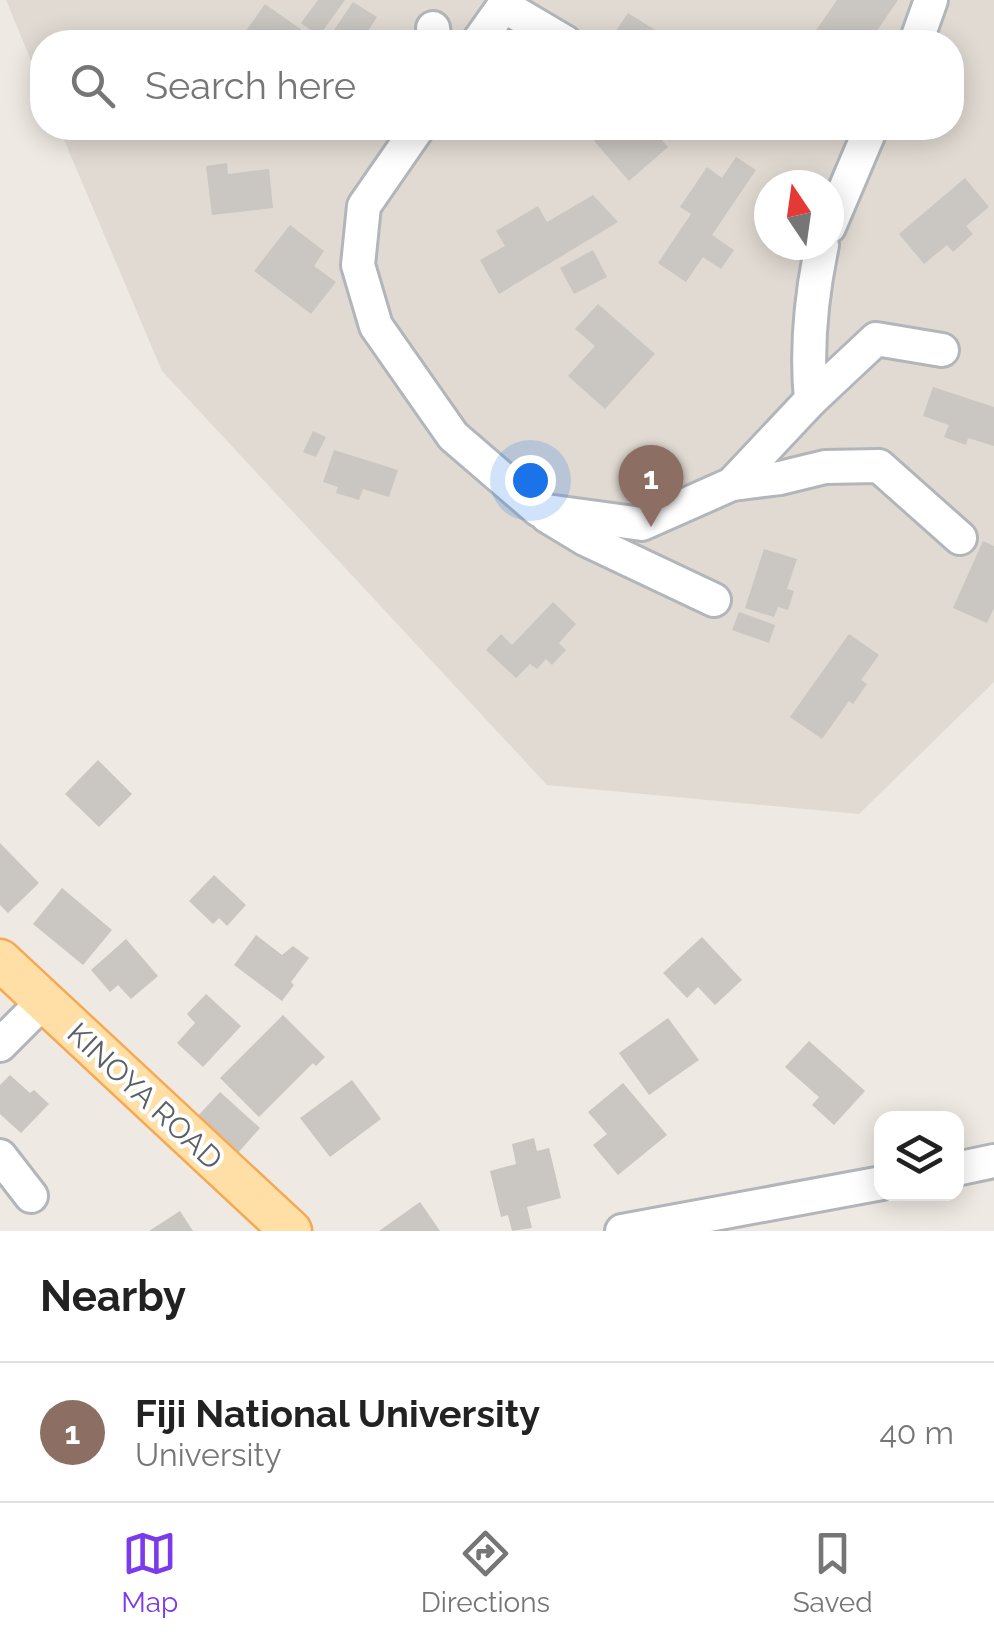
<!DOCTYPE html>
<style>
body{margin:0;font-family:Raleway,sans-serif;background:#f2f2f2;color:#222}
.controls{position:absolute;right:30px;bottom:30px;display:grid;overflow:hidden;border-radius:20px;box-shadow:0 5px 25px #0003}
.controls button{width:90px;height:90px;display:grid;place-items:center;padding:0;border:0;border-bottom:2px solid #e0e0e0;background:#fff;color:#222;font:50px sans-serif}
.compass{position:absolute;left:754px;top:170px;width:90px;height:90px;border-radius:50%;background:#fff;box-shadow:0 5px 25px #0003;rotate:347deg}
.you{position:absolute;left:530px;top:480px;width:35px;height:35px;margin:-25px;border:8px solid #fff;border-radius:50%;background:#1a73e8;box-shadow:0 0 0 15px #1a73e833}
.badge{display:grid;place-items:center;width:65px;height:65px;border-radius:50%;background:#7c3aed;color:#fff;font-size:32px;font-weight:700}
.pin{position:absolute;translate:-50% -82px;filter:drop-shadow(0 2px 5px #0008)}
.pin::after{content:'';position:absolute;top:52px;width:35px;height:30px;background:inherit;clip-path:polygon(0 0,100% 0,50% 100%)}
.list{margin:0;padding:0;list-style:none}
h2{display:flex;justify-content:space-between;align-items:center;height:130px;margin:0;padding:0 40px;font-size:42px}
h2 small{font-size:32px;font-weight:400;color:#767676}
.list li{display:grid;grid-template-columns:65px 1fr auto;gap:30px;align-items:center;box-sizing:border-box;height:140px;padding:0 40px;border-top:2px solid #e0e0e0}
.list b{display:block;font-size:38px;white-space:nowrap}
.list p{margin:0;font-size:32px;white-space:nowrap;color:#767676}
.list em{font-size:32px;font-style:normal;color:#767676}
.icon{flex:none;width:55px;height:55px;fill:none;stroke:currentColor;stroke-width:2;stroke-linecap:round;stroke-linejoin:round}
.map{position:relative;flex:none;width:994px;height:1231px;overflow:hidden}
.search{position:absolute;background:#fff;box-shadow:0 5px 25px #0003;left:30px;right:30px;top:30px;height:110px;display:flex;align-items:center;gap:25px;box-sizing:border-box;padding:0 35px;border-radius:40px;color:#767676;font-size:38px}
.sheet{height:270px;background:#fff}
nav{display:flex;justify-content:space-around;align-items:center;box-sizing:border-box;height:140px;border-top:2px solid #e0e0e0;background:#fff;font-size:28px;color:#767676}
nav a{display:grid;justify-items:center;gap:5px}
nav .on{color:#7c3aed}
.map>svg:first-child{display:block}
</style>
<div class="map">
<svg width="994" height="1231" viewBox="0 0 994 1231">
<rect width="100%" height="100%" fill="#eee9e2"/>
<!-- education -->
<path fill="#e0dad2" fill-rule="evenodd" d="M6,0h988v682l-135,132 -312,-29 -385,-414 -103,-243h893v-86h-910v45zM769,185h60v60h-60z"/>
<!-- building -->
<g fill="#cac6c1">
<path d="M318,0h27l-26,36 -18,-13z"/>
<path d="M837,0h61l-29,42h-61z"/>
<path d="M353,2l24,15 -16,25h-21l-10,-6z"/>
<path d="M265,4l48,34 -3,4h-72z"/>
<path d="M628,13l30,19 -7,10h-38l3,-5 -3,-2z"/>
<path d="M268,128h50v8l-49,4z"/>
<path d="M609,128h13l4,4 5,-4h20l17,19 -39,34 -35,-40z"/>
<path d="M736,157l20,13 -44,65 22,15 -13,19 -18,-12 -17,25 -28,-19 33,-49 -11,-7 27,-40 15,11z"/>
<path d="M227,163l1,11 41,-5 4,39 -61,7 -6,-49z"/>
<path d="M965,178l24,29 -23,19 7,8 -20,18 -6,-7 -23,19 -25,-30z"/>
<path d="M593,195l25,27 -119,72 -19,-34 25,-14 -9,-15 42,-25 9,16z"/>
<path d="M290,225l34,26 -10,15 22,16 -25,32 -57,-43z"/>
<path d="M593,250l14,27 -33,17 -14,-26z"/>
<path d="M598,304l57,50 -50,55 -37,-33 27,-30 -20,-17z"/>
<path d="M933,387l61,20v39l-26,-8 -2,7 -22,-8 5,-12 -26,-9z"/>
<path d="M313,431l13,6 -10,20 -13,-5z"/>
<path d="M334,450l64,20 -9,27 -26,-8 -4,11 -23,-7 2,-6 -15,-5z"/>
<path d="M983,541l11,5v62l-7,15 -34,-15z"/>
<path d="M764,549l33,10 -10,30 7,2 -6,19 -10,-3 -4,10 -29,-9z"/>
<path d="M553,602l23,22 -17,19 7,7 -14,15 -6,-6 -9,10 -7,-5 -14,14 -30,-28 15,-16 11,11z"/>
<path d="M739,612l36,13 -6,18 -37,-13z"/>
<path d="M849,634l30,21 -18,25 6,4 -14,20 -4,-3 -27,38 -32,-22z"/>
<path d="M98,760l34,34 -33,33 -34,-33z"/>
<path d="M0,843l39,40 -31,30 -8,-8z"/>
<path d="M214,875l32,30 -19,21 -8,-8 -6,6 -24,-23z"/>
<path d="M62,888l50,42 -29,35 -50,-41z"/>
<path d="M256,935l26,20 11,-9 16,12 -18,24 3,3 -12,16 -48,-36z"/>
<path d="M702,937l40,43 -27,25 -17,-18 -11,11 -24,-25z"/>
<path d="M126,939l32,37 -27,23 -13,-14 -8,7 -19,-22z"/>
<path d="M206,994l35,32 -38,41 -26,-24 18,-20 -8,-9z"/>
<path d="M283,1015l42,42 -9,9 -3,-3 -54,54 -39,-39z"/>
<path d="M668,1018l31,42 -50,35 -30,-42z"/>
<path d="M809,1041l56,50 -31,34 -22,-20 7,-8 -34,-30z"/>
<path d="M10,1075l20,18 4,-3 15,14 -28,29 -21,-19v-29z"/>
<path d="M352,1080l29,39 -51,38 -30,-39z"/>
<path d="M623,1083l44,52 -49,40 -25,-30 14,-11 -19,-22z"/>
<path d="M220,1092l40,36 -24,27 -40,-37z"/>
<path d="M534,1138l3,13 12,-3 12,50 -34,9 5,21 -20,3 -4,-16 -7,2 -11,-46 26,-7 -4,-20z"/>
<path d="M420,1202l20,29h-61z"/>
<path d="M180,1211l13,20h-44z"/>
</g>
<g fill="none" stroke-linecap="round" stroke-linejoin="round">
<!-- minor casing -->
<g stroke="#b2b6ba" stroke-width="38">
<g id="minor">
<path d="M504,6l61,36"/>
<path d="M433,28l2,14"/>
<path d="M478,42l30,-42"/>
<path d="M916,42l15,-42"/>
<path d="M418,128l-54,78 -6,59 18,61 77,110 86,74 103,14 90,-40 79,-84 65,-61 66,11"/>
<path d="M829,227l42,-99"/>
<path d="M811,400c-5,-53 0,-103 11,-155"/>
<path d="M732,484l48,-6 45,-11 54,-1 81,72"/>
<path d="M547,516l38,23 129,61"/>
<path d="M0,1045l43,-43"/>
<path d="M0,1156l31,40"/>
<path d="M956,1169l38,-8"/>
<path d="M622,1231l260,-48"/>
</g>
</g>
<!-- major casing -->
<g stroke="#f6a852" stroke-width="45">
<path id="major" d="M0,960l291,271"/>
</g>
<!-- minor -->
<use href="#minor" stroke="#fff" stroke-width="32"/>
<!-- major -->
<use href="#major" stroke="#ffdfa5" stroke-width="40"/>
</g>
<g text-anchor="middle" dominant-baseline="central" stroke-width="8" stroke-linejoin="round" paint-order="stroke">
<!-- street labels -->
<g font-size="30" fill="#5a6063" stroke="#fff">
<text transform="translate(145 1096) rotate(43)">KINOYA ROAD</text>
</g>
</g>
</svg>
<div class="controls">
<button><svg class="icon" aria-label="layers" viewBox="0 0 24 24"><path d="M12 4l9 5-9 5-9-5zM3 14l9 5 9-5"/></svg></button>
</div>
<svg class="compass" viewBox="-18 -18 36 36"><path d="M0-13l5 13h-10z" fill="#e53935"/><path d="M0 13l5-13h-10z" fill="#767676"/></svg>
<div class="you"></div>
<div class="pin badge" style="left:651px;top:527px;background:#8d6e63">1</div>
<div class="search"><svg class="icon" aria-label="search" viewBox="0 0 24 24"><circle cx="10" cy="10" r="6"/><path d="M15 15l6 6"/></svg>Search here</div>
</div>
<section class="sheet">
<h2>Nearby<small></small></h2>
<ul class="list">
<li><span class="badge" style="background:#8d6e63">1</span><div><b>Fiji National University</b><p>University</p></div><em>40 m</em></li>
</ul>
</section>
<nav>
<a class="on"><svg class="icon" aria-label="map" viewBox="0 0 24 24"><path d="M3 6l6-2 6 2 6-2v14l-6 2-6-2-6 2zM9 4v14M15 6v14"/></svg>Map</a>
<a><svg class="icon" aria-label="directions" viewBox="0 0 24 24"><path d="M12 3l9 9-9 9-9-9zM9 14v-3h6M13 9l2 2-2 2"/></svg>Directions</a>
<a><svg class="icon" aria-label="saved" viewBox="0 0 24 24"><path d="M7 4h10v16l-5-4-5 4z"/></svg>Saved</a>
</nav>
